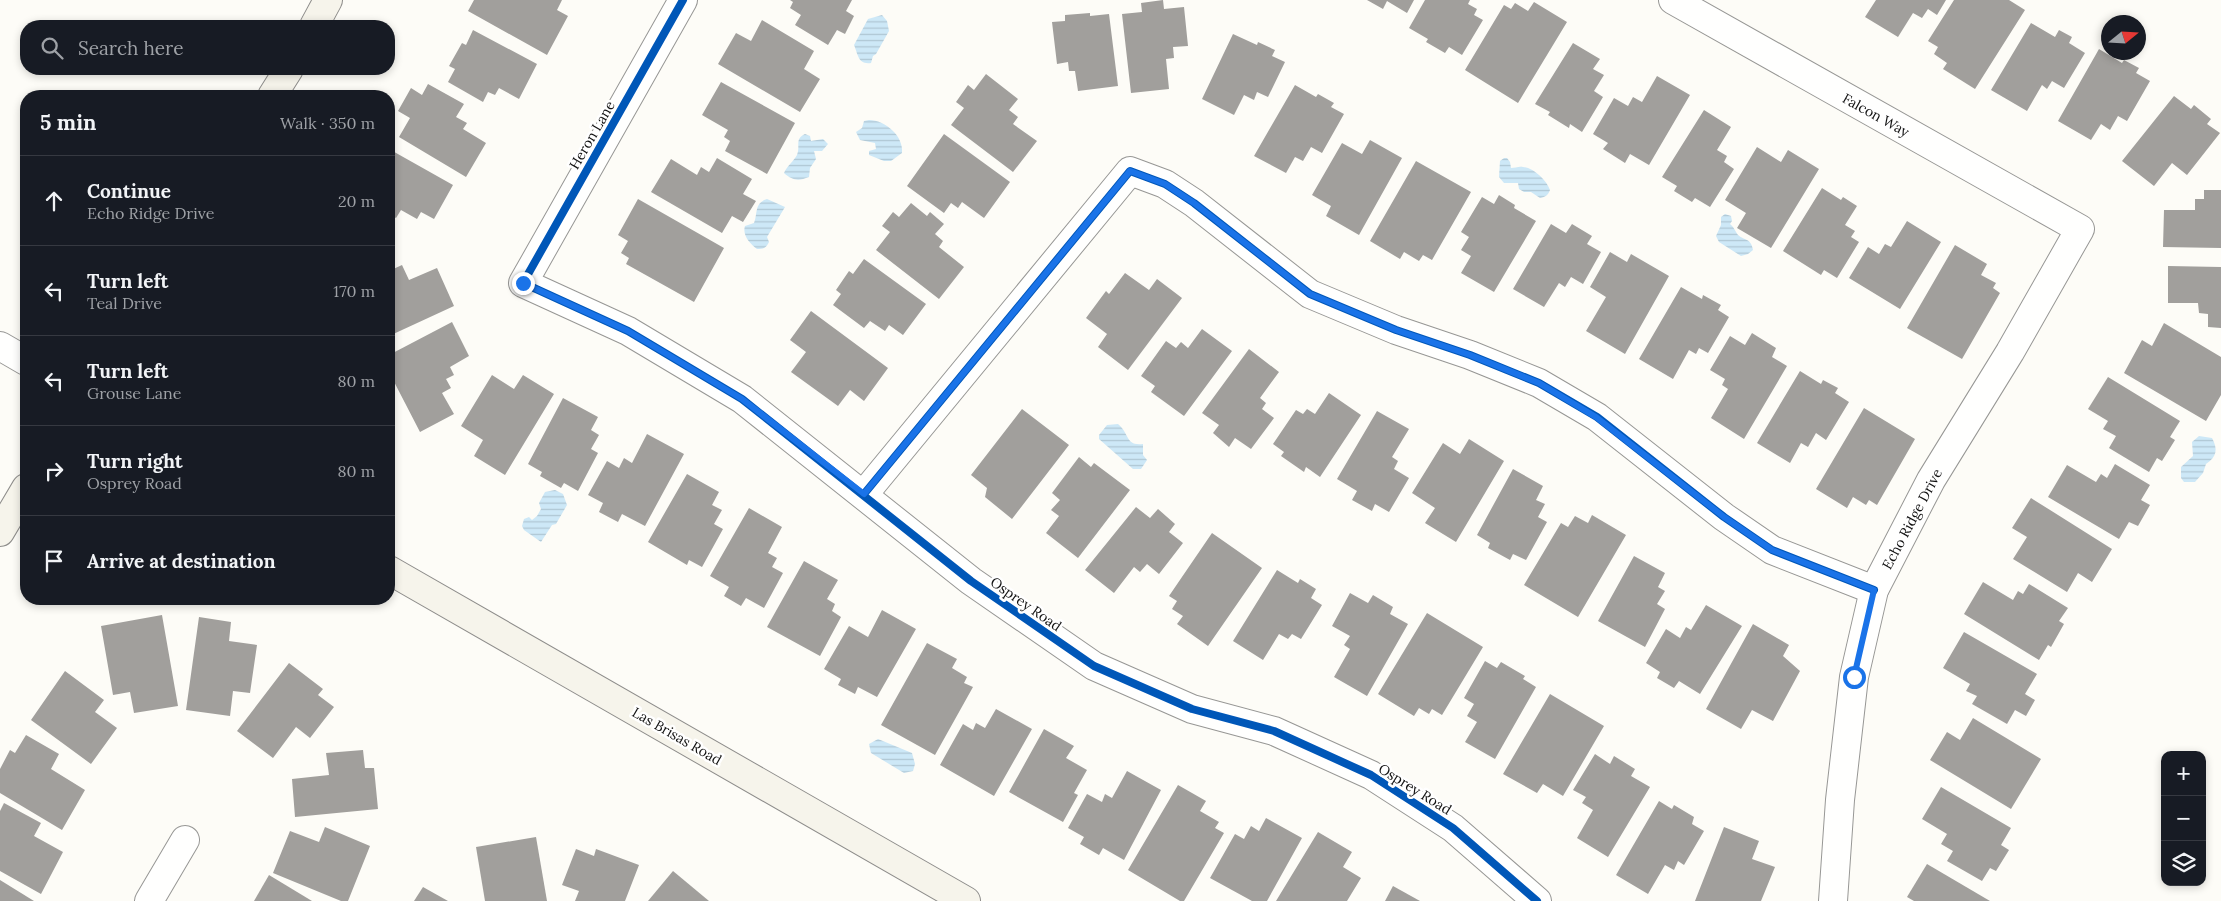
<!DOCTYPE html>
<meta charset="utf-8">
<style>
body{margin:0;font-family:Lora,serif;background:#242831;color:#f1f3f6}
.controls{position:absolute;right:15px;bottom:15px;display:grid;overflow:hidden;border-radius:10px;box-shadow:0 2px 8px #0003}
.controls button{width:45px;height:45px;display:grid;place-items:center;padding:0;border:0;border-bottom:1px solid #363941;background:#171b24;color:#f1f3f6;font:25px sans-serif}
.compass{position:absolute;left:2101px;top:15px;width:45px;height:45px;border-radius:50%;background:#171b24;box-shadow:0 2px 8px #0003;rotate:72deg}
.stop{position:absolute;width:15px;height:15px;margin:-11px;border:4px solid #1a73e8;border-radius:50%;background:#fff}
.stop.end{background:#1a73e8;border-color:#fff;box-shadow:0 1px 5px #0008}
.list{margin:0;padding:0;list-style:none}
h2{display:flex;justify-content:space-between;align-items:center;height:65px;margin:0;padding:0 20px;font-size:21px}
h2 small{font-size:16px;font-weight:400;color:#9ea1a6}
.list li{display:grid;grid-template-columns:32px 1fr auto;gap:15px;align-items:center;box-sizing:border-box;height:90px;padding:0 20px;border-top:1px solid #363941}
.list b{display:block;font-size:19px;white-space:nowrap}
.list p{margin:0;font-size:16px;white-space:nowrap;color:#9ea1a6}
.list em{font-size:16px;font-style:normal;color:#9ea1a6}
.icon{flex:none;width:28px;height:28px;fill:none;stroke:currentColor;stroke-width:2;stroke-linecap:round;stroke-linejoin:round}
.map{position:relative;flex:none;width:2221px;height:901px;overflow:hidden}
.search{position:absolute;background:#171b24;box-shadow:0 2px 8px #0003;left:20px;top:20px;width:375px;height:55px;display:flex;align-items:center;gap:12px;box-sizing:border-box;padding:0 18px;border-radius:20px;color:#9ea1a6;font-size:19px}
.panel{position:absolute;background:#171b24;box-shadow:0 2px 8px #0003;left:20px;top:90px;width:375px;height:515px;border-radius:20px}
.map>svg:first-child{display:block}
</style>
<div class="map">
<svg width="2221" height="901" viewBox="0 0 2221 901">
<defs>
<pattern id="water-rules" width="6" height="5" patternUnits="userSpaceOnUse" patternTransform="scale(1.25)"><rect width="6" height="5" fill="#cde8f7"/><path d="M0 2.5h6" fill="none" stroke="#afc6d3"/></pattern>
</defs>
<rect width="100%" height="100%" fill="#fdfcf7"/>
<!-- water -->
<g fill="url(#water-rules)">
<path d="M882,15l5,6 2,10 -13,23 -3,2 -2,7c-13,2 -13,-9 -17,-18l14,-26z"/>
<path d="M869,120c16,0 35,16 33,33l-11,8h-7l-15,-6v-4l7,-2 -1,-6 -15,-3 -4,-8 6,-4 2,-7z"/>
<path d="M805,134l5,2 1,5 12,-2 5,5 -6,7h-8l2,8 -6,9 -1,9c-10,4 -16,4 -25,-4 3,-7 9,-11 13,-18 4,-9 -3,-16 8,-21z"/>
<path d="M1504,158h3l3,4 1,6c4,0 8,-2 12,-1 11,1 24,14 27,23 -2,5 -4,7 -10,8l-9,-6h-7l-5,-3 -1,-6h-14l-5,-6 1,-16z"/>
<path d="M767,199l18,8 -18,30 2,5c-3,6 -5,7 -12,7 -7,-5 -15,-14 -12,-23l9,-3c4,-10 0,-20 13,-24z"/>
<path d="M1725,214l6,2 1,5 -2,3c4,3 5,7 8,11 7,6 13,3 15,15l-5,4 -7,2 -22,-14 -3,-6 5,-11v-8z"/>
<path d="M1118,424c12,10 7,22 25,20v11l4,5 -6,9h-8l-34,-30v-4l8,-10z"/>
<path d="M2199,436l13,2c6,11 5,19 -6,26l-3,9 -8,9h-11l-3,-4v-11l12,-11 -1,-14z"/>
<path d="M555,490l8,4 4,11 -11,19 -4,1 -11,17 -17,-12 -2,-4 2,-7 5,-2 3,3 5,-4 4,-7 -2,-6 6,-11z"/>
<path d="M878,739l34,14 3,11 -2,7 -9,2 -33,-20 -2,-9z"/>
</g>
<!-- building -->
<g fill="#a19f9c">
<path d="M474,0h88l-5,10 11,6 -21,39 -79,-44z"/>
<path d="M790,0h62l-6,11 8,5 -9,18 -8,-4 -9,15 -33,-20 6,-10 -11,-7 3,-6z"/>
<path d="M1163,0l1,9 20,-2 4,39 -15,1 1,11 -8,1 3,30 -38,4 -9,-79 20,-2 -1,-9z"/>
<path d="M1367,0h47l-7,13 -20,-12 -4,8z"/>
<path d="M1425,0h45l-2,4 9,5 -3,6 9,5 -21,35 -13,-8 -4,6 -19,-11 2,-3 -19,-11z"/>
<path d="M1876,0h70l-9,15 -9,-6 -6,9 -9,-5 -15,24 -33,-20z"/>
<path d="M1954,0h55l16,10 -50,79 -32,-20 4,-6 -13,-9 4,-7 -10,-6z"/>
<path d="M1534,2l33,20 -49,81 -53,-33 39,-65 7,4 4,-6 13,8z"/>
<path d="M1090,13v3l19,-2 9,72 -40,5 -3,-20h-6l-1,-9 -11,2 -5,-42 13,-1v-6z"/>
<path d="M762,20l52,31 -10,18 16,10 -20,33 -82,-48 18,-31 15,8z"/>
<path d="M2031,23l24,14 4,-7 13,7 -3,6 16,10 -21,35 -12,-7 -5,8 -5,-4 -15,26 -36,-21z"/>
<path d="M473,30l64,34 -18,35 -20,-11 -4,7 -7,-3 -5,10 -35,-20 7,-13 -6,-3 13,-23 4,2z"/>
<path d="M1233,34l24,11 1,-3 17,8 -3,6 13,6 -17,35 -11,-5 -3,8 -10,-5 -10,20 -32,-16z"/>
<path d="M1573,43l27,16 -7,10 11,6 -10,16 9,6 -21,35 -12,-8 -1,4 -21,-13 2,-3 -15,-8z"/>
<path d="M2099,49l23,14 2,-3 15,8 -3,5 14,8 -23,40 -9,-5 -8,14 -9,-6 -10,16 -33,-19z"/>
<path d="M986,74l32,25 -9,11 9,7 -5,7 24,17 -24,31 -62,-47 13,-17 -8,-6 12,-17 6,5z"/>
<path d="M1657,76l33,19 -41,70 -19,-11 -5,9 -22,-14 5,-6 -15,-9 21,-36 14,8 5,-9 9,5z"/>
<path d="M721,82l74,41 -28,51 -42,-23 5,-10 -6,-4 4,-7 -26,-15z"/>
<path d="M428,84l36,20 -8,13 11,6 -4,6 23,14 -20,34 -67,-40 11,-19 -12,-7 13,-23 11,7z"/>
<path d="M1295,85l21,12 2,-3 16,9 -3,4 13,7 -22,39 -11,-6 -8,14 -8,-4 -9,16 -32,-17z"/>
<path d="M2174,96l17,13 3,-4 17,14 -4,5 13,9 -33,42 -15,-12 -18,23 -32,-25z"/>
<path d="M1704,110l27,17 -14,23 10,6 -3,6 10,7 -24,38 -15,-9 -3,4 -18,-11 3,-5 -15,-9z"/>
<path d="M944,134l66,48 -26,36 -22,-16 -4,6 -7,-5 -7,10 -37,-27z"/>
<path d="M1370,140l32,18 -43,77 -33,-19 5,-10 -19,-11 30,-52 20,11z"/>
<path d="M1757,147l24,15 7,-12 31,19 -48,79 -34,-20 9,-15 -21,-13z"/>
<path d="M389,149l64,36 -19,34 -13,-7 -4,7 -16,-9 -5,8 -7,-4z"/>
<path d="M717,158l35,21 -9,15 13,7 -13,21 -11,-6 -10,17 -71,-41 20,-33 26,16 4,-8 8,5z"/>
<path d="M1416,161l55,31 -39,68 -9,-5 -4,6 -15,-9 -4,7 -30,-18z"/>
<path d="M1822,188l19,12 2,-3 14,9 -12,19 10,6 -4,6 8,5 -22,36 -13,-8 -3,5 -38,-24z"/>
<path d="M2204,190h17v58l-58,-1 1,-37h31v-11h9z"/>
<path d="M1499,195l16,10 -1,3 22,13 -42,71 -33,-19 10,-17 -10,-6 8,-13 -8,-5 21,-35 12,7z"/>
<path d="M638,199l86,49 -30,54 -68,-38 3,-6 -8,-5 7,-12 -10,-6z"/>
<path d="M911,203l16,13 3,-4 14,12 -9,10 8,7 -4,6 25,20 -25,32 -63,-49 14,-18 -8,-6 11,-14 6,5z"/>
<path d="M1907,221l34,21 -41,67 -51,-31 19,-31 11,7 6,-10 6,3z"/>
<path d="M1551,224l15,9 6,-9 20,12 -5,8 14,8 -18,32 -12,-7 -6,10 -6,-4 -15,24 -31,-18z"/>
<path d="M1955,245l32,19 -6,11 15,8 -3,5 7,5 -38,66 -55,-31z"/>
<path d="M1610,252l17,10 4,-8 38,22 -44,78 -39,-23 20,-34 -16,-10z"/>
<path d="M864,259l62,45 -23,31 -14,-10 -4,6 -15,-10 -6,7 -31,-23 8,-11 -5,-4 13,-19 4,3z"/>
<path d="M402,265l7,15 28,-12 17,38 -65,30v-65z"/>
<path d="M2168,266l53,1v61l-13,-1v-13l-9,-1 -1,-10h-30z"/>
<path d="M1125,273l24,17 8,-11 25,19 -54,72 -30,-23 9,-13 -21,-16 20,-27 3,3z"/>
<path d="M1681,287l21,12 1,-4 18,10 -3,5 11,7 -21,36 -9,-5 -3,6 -7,-4 -16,29 -34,-20z"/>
<path d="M811,311l77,57 -24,33 -14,-11 -12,16 -47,-34 15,-20 -16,-12z"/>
<path d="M452,322l17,34 -19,11 4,8 -8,4 5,9 -9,5 12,21 -34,18 -31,-60 4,-2 -4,-9v-6z"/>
<path d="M2164,323l57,34v38l-15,26 -82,-48 18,-33 10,6z"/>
<path d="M1202,329l30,22 -48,65 -33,-24 4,-6 -14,-10 25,-35 10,7 5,-6 7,6z"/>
<path d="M1752,333l24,15 -4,9 15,9 -43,73 -33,-21 17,-29 -6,-4 3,-6 -15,-9 20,-34 15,9z"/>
<path d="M1249,349l30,23 -19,26 6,5 -4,6 12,9 -23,31 -16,-11 -6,9 -16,-14 6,-8 -17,-12z"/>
<path d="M1800,371l21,13 2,-4 15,8 -3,5 14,9 -23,38 -10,-7 -8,14 -7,-4 -11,20 -33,-20z"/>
<path d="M492,375l22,14 9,-14 31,19 -49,81 -31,-19 9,-16 -22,-14z"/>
<path d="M2108,377l72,44 -10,16 5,3 -13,21 -5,-3 -8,14 -40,-24 7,-12 -13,-7 5,-8 -20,-12z"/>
<path d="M1329,393l32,22 -41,62 -14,-10 -2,5 -23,-16 3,-4 -11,-8 23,-34 7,4 4,-5 8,5z"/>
<path d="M563,398l35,19 -7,13 8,5 -8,14 7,4 -20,38 -14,-8 -3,5 -21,-12 2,-4 -14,-8z"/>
<path d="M1864,408l51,31 -38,66 -8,-5 -3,5 -13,-8 -6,11 -31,-19z"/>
<path d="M1022,409l47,36 -57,74 -27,-22 2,-9 -16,-13z"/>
<path d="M1377,411l32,18 -17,28 6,4 -4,8 15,9 -20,34 -14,-8 -3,7 -20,-11 5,-9 -20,-12z"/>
<path d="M647,434l37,20 -39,72 -23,-12 -4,8 -19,-10 4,-9 -15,-8 19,-34 12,7 5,-10 8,5z"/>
<path d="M1469,439l35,22 -48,81 -31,-19 10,-15 -23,-15 31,-50 17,11z"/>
<path d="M1079,457l12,10 3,-4 36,27 -52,68 -32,-25 13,-17 -8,-6 9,-10 -8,-7z"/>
<path d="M2115,464l35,21 -9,15 9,5 -12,21 -9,-4 -10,17 -71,-42 19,-32 29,17 5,-8 6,4z"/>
<path d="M1513,469l30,17 -7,14 9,4 -7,13 9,5 -21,38 -13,-6 -3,6 -22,-12 2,-5 -13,-8z"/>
<path d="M687,474l32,18 -7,13 10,5 -8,14 9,5 -21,38 -13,-7 -2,5 -39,-23z"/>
<path d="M2031,498l81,51 -20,33 -14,-9 -11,19 -54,-33 14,-22 -15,-9z"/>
<path d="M1136,507l14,11 8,-9 17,15 -6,8 14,11 -24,31 -12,-10 -7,8 -6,-5 -20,26 -29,-23z"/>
<path d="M749,508l33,19 -14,26 9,5 -5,9 11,6 -19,35 -18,-10 -5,8 -17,-10 5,-9 -19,-11z"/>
<path d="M1592,515l34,20 -48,82 -54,-32 37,-62 7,4 7,-11 13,7z"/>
<path d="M1212,533l50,35 -54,78 -31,-22 6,-8 -11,-7 5,-8 -8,-5z"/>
<path d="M1634,556l31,17 -7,14 7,4 -8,13 8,5 -20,38 -47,-26z"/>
<path d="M804,561l34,19 -11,19 8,5 -3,7 9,6 -21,39 -53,-29z"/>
<path d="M1277,570l21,13 2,-4 16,10 -5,9 11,7 -21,34 -9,-5 -4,5 -9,-5 -16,26 -30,-19z"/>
<path d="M1983,582l30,18 5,-9 5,3 6,-10 39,24 -9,13 5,3 -13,23 -3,-2 -9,15 -75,-46z"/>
<path d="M1350,593l18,10 5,-8 20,12 -3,7 18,10 -41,72 -33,-19 16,-28 -6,-4 6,-9 -18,-10z"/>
<path d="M1706,605l36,21 -42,68 -21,-13 -5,7 -17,-10 3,-6 -14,-9 20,-34 14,9 6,-11 5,3z"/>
<path d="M882,610l34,19 -39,68 -19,-10 -3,7 -17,-9 3,-6 -17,-10 25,-43 19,11z"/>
<path d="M1427,613l56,34 -41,68 -10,-6 -3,5 -10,-6 -5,8 -36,-22z"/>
<path d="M162,615l16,91 -44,7 -4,-21 -17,3 -12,-69z"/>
<path d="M199,617l32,5 -2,19 28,4 -7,48 -17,-2 -3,25 -44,-6z"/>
<path d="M1753,624l36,21 -6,11 17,15 -27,50 -21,-11 -11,19 -35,-20z"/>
<path d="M1964,632l73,42 -12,20 10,6 -9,16 -11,-6 -8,14 -35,-20 5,-8 -11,-5 4,-7 -27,-16z"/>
<path d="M927,643l30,16 -5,9 15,9 -3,6 9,4 -38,68 -54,-30z"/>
<path d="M1485,661l12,7 4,-6 24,14 -2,3 13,8 -41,72 -30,-17 12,-20 -10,-6 7,-12 -10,-6z"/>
<path d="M289,663l34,26 -5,6 16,12 -24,31 -14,-11 -23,31 -36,-27z"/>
<path d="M65,671l39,29 -9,12 22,16 -26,36 -60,-44z"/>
<path d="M1550,694l54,32 -41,70 -20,-12 -6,9 -34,-19z"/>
<path d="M996,709l36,20 -38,67 -54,-31 23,-41 10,6 3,-7 9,5z"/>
<path d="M1973,718l68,41 -30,50 -81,-49 17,-28 13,8z"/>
<path d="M1044,729l30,17 -8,12 21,12 -13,23 4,2 -15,27 -54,-30z"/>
<path d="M26,735l33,19 -8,15 34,21 -23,40 -62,-37v-24l10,-19 5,3z"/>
<path d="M363,750l2,18h9l4,41 -83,8 -3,-38 37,-4 -3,-22z"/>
<path d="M1595,754l15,10 4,-8 21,13 -4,7 19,11 -42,70 -31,-19 16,-28 -11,-7 4,-6 -13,-7z"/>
<path d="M1127,771l34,19 -37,70 -21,-12 -4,7 -19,-11 4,-7 -16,-9 19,-34 15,8 3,-8 7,4z"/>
<path d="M1178,785l28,16 -6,10 19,11 -4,6 9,5 -40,68h-4l-52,-31z"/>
<path d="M1941,787l70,41 -10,17 8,5 -13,21 -6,-3 -8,13 -35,-20 6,-10 -12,-7 6,-10 -25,-15z"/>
<path d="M1659,801l13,8 2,-4 20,12 -2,7 12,7 -20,34 -6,-4 -4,9 -9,-5 -17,29 -32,-19z"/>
<path d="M4,803l37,20 -7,13 29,16 -22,42 -41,-23v-60z"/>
<path d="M1266,818l36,20 -35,63h-15l-42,-23 25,-44 9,5 7,-13 8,5z"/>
<path d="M325,827l45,19 -22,55h-7l-68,-28 17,-42 29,11z"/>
<path d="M1724,827l35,14 -7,18 23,8 -14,34h-66z"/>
<path d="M1318,832l34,20 -9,15 18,11 -14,23h-71z"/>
<path d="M536,837l11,64h-62l-9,-54z"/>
<path d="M576,849l18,7 2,-7 43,16 -14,36h-50l4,-10 -17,-6z"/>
<path d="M1927,864l63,37h-76l-7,-4z"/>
<path d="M673,871l36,30h-61z"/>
<path d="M269,875l43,26h-58z"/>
<path d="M0,880l34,21h-34z"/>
<path d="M1393,886l27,15h-35z"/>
<path d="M423,887l25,14h-34z"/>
</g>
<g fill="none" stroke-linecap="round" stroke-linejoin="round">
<!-- street casing -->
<g stroke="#979795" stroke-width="30">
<g id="street">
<path d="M683,0l-160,283 105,48 114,68 229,182 123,85 98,43 82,22 97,44 82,53 84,73"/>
<path d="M1673,0l407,229 -70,123 -79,128 -57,110 -20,87 -14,123 -7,101"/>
<path d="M0,346l26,15"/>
<path d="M864,494l266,-323 35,13 29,19 116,91 86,36 74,25 69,28 58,34 127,100 48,33 102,40"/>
<path d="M149,901l36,-61"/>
</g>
</g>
<!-- secondary casing -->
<g stroke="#8e8d8b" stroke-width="30">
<g id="secondary">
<path d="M314,26l14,-26"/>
<path d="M272,96l17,-27"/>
<path d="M0,532l26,-44"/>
<path d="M389,570l577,331"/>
</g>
</g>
<!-- street -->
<use href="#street" stroke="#fffffe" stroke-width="28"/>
<!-- secondary -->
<use href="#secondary" stroke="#f6f4eb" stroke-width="28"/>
<!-- cycleway casing -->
<g stroke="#fff" stroke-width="11">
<g id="cycleway">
<path d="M683,0l-160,283 105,48 114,68 229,182 123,85 98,43 82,22 97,44 82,53 84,73"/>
<path d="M864,494l266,-323 35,13 29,19 116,91 86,36 74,25 69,28 58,34 127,100 48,33 102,40"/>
</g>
</g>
<!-- cycleway -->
<use href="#cycleway" stroke="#0057b8" stroke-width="8"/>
</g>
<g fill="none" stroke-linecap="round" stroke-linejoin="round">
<!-- route -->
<path stroke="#1a73e8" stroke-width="6" d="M523,283l105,48 114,68 122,95 266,-323 35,13 29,19 116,91 86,36 74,25 69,28 57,34 128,100 48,33 102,40 -20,87"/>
</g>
<g text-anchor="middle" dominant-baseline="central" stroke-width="5" stroke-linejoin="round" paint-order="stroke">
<!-- street labels -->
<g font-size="14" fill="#111" stroke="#fff">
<text transform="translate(1876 115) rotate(29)">Falcon Way</text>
<text transform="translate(592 135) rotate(-60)">Heron Lane</text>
<text transform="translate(1912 519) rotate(-62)">Echo Ridge Drive</text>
<text transform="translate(1026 604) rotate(35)">Osprey Road</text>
<text transform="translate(677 736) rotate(30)">Las Brisas Road</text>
<text transform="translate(1415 789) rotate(32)">Osprey Road</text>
</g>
</g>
</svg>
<div class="controls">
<button>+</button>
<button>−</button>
<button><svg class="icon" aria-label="layers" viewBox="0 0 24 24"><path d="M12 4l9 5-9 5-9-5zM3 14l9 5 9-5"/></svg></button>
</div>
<svg class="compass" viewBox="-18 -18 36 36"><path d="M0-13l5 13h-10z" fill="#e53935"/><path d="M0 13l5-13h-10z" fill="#9ea1a6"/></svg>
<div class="stop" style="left:1854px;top:677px"></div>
<div class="stop end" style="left:523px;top:283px"></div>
<div class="search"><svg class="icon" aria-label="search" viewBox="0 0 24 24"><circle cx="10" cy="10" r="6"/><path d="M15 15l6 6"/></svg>Search here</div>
<section class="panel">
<h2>5 min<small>Walk · 350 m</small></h2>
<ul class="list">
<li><svg class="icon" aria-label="ahead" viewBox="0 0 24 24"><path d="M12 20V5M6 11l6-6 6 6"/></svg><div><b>Continue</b><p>Echo Ridge Drive</p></div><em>20 m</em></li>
<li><svg class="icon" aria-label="left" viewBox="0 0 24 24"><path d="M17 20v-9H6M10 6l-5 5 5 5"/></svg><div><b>Turn left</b><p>Teal Drive</p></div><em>170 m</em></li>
<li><svg class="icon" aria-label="left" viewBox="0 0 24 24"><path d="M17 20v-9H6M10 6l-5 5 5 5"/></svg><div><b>Turn left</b><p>Grouse Lane</p></div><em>80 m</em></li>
<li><svg class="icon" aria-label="right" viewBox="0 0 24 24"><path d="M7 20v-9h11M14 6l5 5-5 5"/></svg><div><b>Turn right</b><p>Osprey Road</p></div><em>80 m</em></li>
<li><svg class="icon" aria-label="arrive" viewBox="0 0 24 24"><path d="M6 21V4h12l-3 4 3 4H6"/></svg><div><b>Arrive at destination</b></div></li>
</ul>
</section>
</div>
